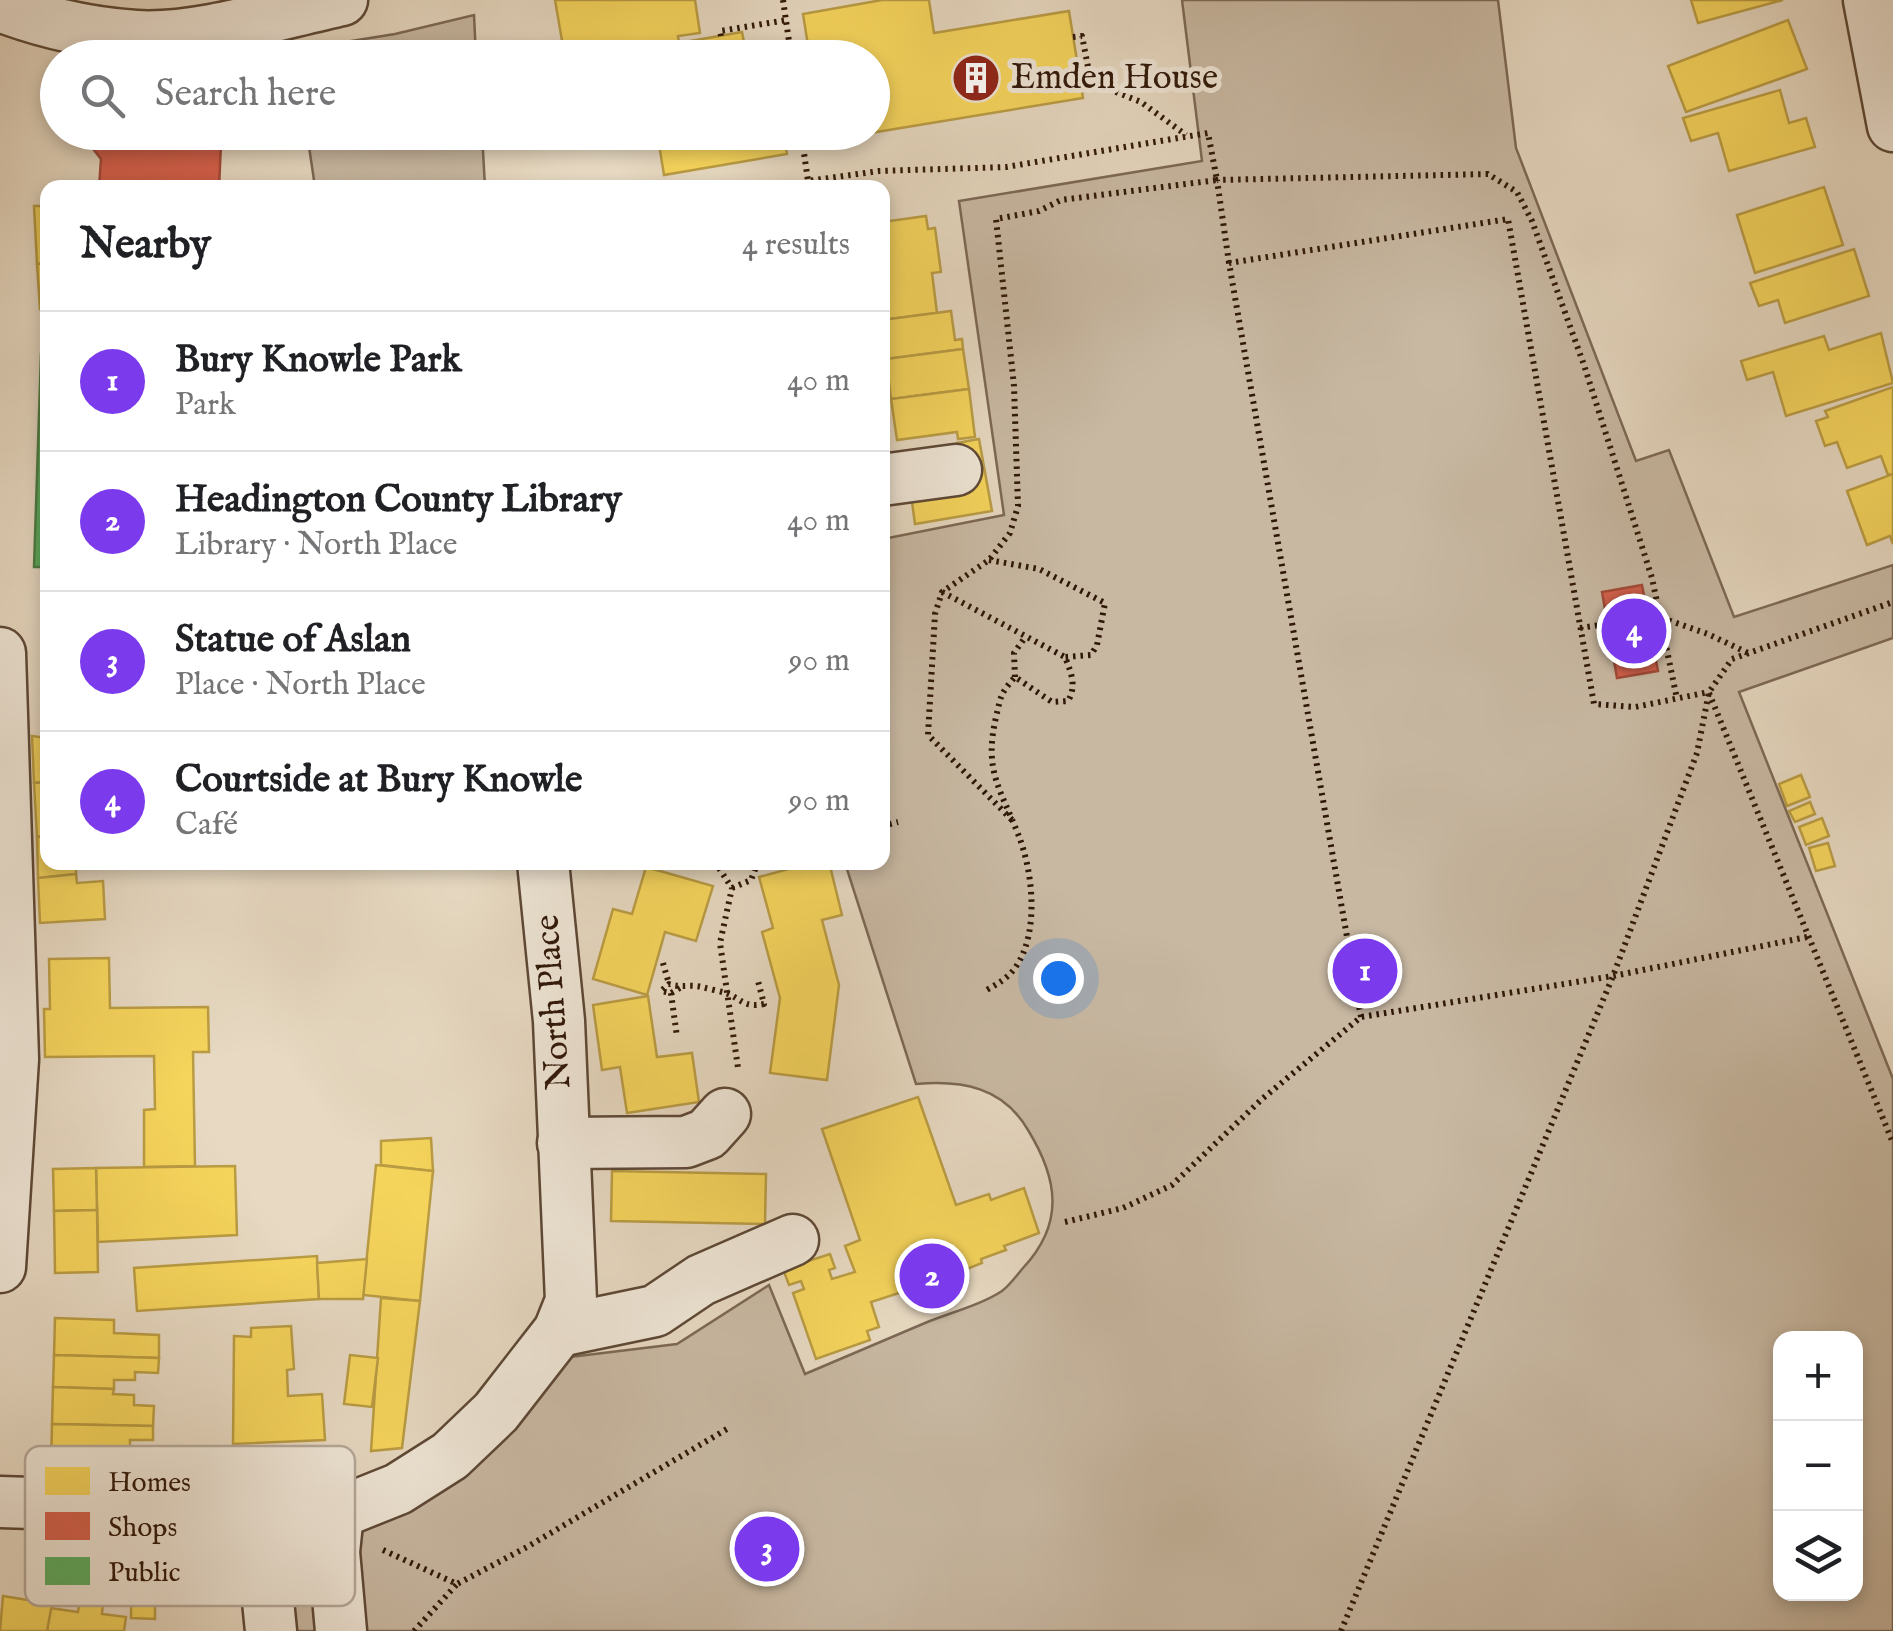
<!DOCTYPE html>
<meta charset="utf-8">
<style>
body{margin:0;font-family:"IM FELL English",serif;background:#f6f6f6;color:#202124}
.controls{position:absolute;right:30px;bottom:30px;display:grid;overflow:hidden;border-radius:20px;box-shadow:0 5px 15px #0003}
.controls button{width:90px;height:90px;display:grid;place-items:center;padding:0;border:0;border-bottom:2px solid #e0e0e0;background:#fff;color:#202124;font:50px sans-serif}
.you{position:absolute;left:1058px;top:978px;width:35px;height:35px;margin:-25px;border:8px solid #fff;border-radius:50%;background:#1a73e8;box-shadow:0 0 0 15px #1a73e833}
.badge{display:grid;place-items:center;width:65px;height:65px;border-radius:50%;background:#7c3aed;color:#fff;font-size:32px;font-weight:700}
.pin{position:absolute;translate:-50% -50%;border:5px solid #fff;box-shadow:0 2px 10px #0006}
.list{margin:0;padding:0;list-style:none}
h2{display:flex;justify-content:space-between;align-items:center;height:130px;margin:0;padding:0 40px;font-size:42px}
h2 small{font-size:32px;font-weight:400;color:#757577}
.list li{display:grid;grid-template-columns:65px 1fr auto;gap:30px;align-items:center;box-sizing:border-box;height:140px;padding:0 40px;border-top:2px solid #e0e0e0}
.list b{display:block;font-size:38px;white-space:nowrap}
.list p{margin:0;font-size:32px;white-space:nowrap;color:#757577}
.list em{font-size:32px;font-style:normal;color:#757577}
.icon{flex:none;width:55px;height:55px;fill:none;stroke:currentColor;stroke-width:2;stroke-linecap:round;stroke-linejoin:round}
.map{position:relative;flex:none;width:1893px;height:1631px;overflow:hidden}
.search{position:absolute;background:#fff;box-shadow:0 5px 15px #0003;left:40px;top:40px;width:850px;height:110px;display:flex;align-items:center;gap:25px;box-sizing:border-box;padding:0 35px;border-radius:55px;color:#757577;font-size:38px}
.panel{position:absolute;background:#fff;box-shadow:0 5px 15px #0003;left:40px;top:180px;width:850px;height:690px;border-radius:20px}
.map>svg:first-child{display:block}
</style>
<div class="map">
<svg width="1893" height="1631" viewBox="0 0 1893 1631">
<rect width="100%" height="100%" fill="#e7d9c2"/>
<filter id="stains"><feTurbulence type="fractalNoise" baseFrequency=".002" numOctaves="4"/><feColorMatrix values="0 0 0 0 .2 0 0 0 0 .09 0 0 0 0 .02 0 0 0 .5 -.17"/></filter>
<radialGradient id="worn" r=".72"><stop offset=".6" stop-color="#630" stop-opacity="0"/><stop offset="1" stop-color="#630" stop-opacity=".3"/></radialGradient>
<!-- green -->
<g fill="#c8b8a2" stroke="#7c6855" stroke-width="2.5" fill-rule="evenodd">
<path d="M1182,0h316l18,148 120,313 33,-11 65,167 159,-52v73l-154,54 154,387v552h-1617l1,-82 57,3 33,-37 195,-157 115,-14 92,-59 36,89c40,-17 80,-34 120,-51 24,-10 56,-18 77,-32 8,-6 15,-16 21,-23 42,-45 35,-89 5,-138 -25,-43 -66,-50 -112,-46l-71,-221 37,-1 1,-323 121,-24 -45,-314 243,-40zM1780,1338h76v256h-76z"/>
<path d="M474,15l2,42h-180l-1,-7 100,-16z"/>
<path d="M307,133h175l3,54h-170z"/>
</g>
<!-- homes -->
<g fill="#f6d55c" stroke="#ba9c43" stroke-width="2.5">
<path d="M555,0h140l5,33 -22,3 1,7 63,-11 5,26h-141l-1,-5 8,-2 -1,-6 -24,4 2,8 -25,1z"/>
<path d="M882,0h47l5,33 135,-22 14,87 -237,39 -1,-5h27v-74h-94l31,-6 -6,-38z"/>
<path d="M1691,0h92l-85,23z"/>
<path d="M1788,20l19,49 -121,43 -18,-46z"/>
<path d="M1780,90l9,33 17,-5 9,29 -86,24 -11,-38 -27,8 -8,-23z"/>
<path d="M657,132h126l4,22 -123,21z"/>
<path d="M1824,187l19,58 -88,28 -18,-58z"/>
<path d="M34,206h14v57l-11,1z"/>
<path d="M926,216l2,13 7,-1 6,44 -9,1 5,40 -55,7v-98z"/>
<path d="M1854,249l15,47 -84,27 -7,-23 -19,6 -9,-23z"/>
<path d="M48,263v45l-8,1 -3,-45z"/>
<path d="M951,311l4,29 7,-1 1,10 -77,10 -4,-39z"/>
<path d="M1881,333l12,50 -107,33 -13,-44 -26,8 -6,-19 83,-25 5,14z"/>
<path d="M963,349l6,40 -78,10 -5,-40z"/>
<path d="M1893,387v87l-5,1 -7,-19 -34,12 -10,-26 -12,4 -9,-25 12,-4 -3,-6z"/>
<path d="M969,389l6,48 -17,2 -1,-7 -60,8 -6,-41z"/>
<path d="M979,439l13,72 -77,13 -3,-22 54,-9 -9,-50z"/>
<path d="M1893,474v70l-3,-8 -23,9 -20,-54z"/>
<path d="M32,736l16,2v44l-14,1z"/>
<path d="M1801,775l9,22 -23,9 -8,-22z"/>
<path d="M48,782v54l-11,1 -3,-54z"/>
<path d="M1810,802l5,12 -20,8 -6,-11z"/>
<path d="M1822,818l7,18 -23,9 -7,-18z"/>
<path d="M48,836v26h28v12l-38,4 -1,-41z"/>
<path d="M1828,843l7,23 -19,5 -7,-23z"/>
<path d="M814,862h15l13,53 -20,5 17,65 -12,95 -57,-7 10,-75 -18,-66 11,-4 -14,-51z"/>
<path d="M646,867l67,19 -17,55 -31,-9 -18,63 -54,-16 20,-70 19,5z"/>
<path d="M76,874l1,9 26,-2 2,38 -65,4 -2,-45z"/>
<path d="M109,958l1,50 98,-1 1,45h-16l2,114 -51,1v-57l11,-1 -1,-53 -109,1 -1,-48h6l-1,-50z"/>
<path d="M648,996l9,61 35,-4 7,49 -72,11 -7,-46 -18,3 -9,-65z"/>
<path d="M918,1097l38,108 33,-11 2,6 33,-12 15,45 -35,13 2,4 -25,9 1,4 -33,13 -8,13 -19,6 -14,-5 -37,12 8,25 -12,4 3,9 -54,19 -23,-66 11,-4 -3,-8 -12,4 -6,-16 47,-15 5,14 -6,2 3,9 23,-7 -10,-26 15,-6 -38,-111z"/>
<path d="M431,1138l2,33 -52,-6v-24z"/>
<path d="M376,1165l57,6 -13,130 -57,-6z"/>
<path d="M235,1166l2,69 -139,7 -2,-74z"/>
<path d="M96,1168l1,42 -43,1 -1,-42z"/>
<path d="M612,1171l154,3 -1,50 -154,-3z"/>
<path d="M97,1210l1,62 -43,1 -1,-62z"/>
<path d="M317,1256l2,43 -182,12 -3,-43z"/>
<path d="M367,1259l-4,40h-44l-2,-36z"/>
<path d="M381,1298l39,3 -18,147 -31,3z"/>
<path d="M55,1318l59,2v13l45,2v23l-105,-3z"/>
<path d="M291,1326l3,43 -7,1 1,26 34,-2 3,46 -92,4 1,-108 17,1v-9z"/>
<path d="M54,1355l105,3 -1,15 -23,-1v8h-21v9l-61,-2z"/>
<path d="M350,1355l28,3 -6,49 -28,-3z"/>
<path d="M53,1387l61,2 -1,5 21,1v10l20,1 -1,20 -101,-2z"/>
<path d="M52,1424l101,2v14h-23v9l-24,-1 -1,17 -54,-1z"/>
<path d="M132,1540l66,1 -1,62 -42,-1v17l-24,-1z"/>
<path d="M81,1589l23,2 -2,23 24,3 -2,14h-77l3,-23 28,4z"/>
<path d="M3,1596l49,8 -5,27h-47z"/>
</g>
<!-- shops -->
<g fill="#d6604d" stroke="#a44a38" stroke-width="2.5">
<path d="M91,132h81l-1,8 50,3 -2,45h-120l2,-29 -10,-13z"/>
<path d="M1642,585l16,86 -41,7 -15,-86z"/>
</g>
<!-- public -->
<path fill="#5aae61" stroke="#4d8146" stroke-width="2.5" d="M41,354h7v248l-2,-35h-12z"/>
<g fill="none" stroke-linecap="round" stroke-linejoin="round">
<!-- minor casing -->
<g stroke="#5d4836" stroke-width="55">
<g id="minor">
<path d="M1869,0l24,126"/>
<path d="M0,6c42,16 91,27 136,30 61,4 145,-23 206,-36"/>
<path d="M882,480l74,-10"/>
<path d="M0,653l13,406 -13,208"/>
<path d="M563,1143l123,-1 21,-8 18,-20"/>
<path d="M559,1331l96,-20 46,-31 92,-40"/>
<path d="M0,1502l338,11 60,-24 52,-33 46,-44 63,-81 12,-30 -12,-280 -16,-159"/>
<path d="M338,1513l-4,39 7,79"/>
<path d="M271,1631l-3,-30 7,-90"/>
</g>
</g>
<!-- path -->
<g stroke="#2f1708" stroke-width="6" stroke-dasharray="2.5 5" stroke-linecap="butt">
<path d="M783,0l8,55"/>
<path d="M721,36l-1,-5 67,-11"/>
<path d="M1073,37l9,-1 9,46 50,20 45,33"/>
<path d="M801,132l7,49 71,-10 127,-4 202,-34 9,47 -156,20 -22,11 -43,8 18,167 4,120 -8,27 -21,27 -47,32 -7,22 -7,121 84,85"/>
<path d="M1229,263l-12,-83 271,-6 29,18 15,29 52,144 68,213 25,121"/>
<path d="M882,342h2"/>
<path d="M882,374l6,-1"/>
<path d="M989,560l50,9 66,34 -8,42 -6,10 -26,2"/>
<path d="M942,592l123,65c6,15 12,29 3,44l-16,1 -37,-25c-15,17 -14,19 -19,40 -12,53 3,69 22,117 15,37 22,99 -3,134 -8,11 -18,16 -30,23"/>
<path d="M1662,618l46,16 40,19"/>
<path d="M1580,628l27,-4"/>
<path d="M1015,677l-1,-24 12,-17"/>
<path d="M1709,693l184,450"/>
<path d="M882,826l16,-4"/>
<path d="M715,862l17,26 -12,55 18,125"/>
<path d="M732,888l19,-8 7,-18"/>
<path d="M663,963l6,21"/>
<path d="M680,988l-9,5 -10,-2 8,-7c12,4 21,0 33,3 7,2 17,4 24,6 16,6 17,15 38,11l-6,-23"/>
<path d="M671,993l6,44"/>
<path d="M1361,1017l-132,-754 279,-44 86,485 41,3 74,-15"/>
<path d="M1065,1222l58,-14 49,-23 90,-86 99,-82 252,-41 194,-39"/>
<path d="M383,1550l74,34 70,-37 200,-118"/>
<path d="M414,1631l43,-47"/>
<path d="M1341,1631l272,-655 84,-223 12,-61 23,-33 161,-57"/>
</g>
<!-- minor -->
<use href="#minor" stroke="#efe6d7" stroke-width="50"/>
</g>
<!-- icons -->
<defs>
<g id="building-disc" transform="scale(2.5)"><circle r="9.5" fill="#8f2418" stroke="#efe6d7"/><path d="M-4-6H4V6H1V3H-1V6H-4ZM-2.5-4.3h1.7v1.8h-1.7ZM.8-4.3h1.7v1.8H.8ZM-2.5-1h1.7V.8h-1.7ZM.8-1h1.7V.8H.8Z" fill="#fff"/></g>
</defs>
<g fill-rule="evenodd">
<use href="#building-disc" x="976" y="78"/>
</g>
<g text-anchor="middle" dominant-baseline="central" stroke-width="10" stroke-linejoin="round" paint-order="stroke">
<!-- poi labels -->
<g font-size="35" fill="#2f1708" stroke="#efe6d7" text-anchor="start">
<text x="1011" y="78">Emden House</text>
</g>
<!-- street labels -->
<g font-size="35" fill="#2f1708" stroke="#efe6d7">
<text transform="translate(554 1002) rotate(-94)">North Place</text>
</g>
</g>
<!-- legend -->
<rect x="25" y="1446" width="330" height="160" rx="15" fill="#efe6d7" stroke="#b5a899" stroke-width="2.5"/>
<rect x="45" y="1467" width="45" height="28" fill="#f6d55c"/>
<rect x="45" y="1512" width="45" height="28" fill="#d6604d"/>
<rect x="45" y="1557" width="45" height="28" fill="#5aae61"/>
<g font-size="28" fill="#2f1708">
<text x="108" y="1491">Homes</text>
<text x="108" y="1536">Shops</text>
<text x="108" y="1581">Public</text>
</g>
<rect width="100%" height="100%" filter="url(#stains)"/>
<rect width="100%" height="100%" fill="url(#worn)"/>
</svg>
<div class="controls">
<button>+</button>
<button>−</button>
<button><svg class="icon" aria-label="layers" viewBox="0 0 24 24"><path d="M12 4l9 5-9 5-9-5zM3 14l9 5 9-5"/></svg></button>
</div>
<div class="you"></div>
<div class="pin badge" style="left:1365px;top:971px">1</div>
<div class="pin badge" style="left:932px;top:1276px">2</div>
<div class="pin badge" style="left:767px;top:1549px">3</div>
<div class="pin badge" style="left:1634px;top:631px">4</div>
<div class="search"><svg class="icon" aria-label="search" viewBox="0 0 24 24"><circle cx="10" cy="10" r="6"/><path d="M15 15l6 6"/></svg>Search here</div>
<section class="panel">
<h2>Nearby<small>4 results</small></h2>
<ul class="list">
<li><span class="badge">1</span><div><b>Bury Knowle Park</b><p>Park</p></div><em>40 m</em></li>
<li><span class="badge">2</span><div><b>Headington County Library</b><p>Library · North Place</p></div><em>40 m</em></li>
<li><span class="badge">3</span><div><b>Statue of Aslan</b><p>Place · North Place</p></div><em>90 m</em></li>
<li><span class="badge">4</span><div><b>Courtside at Bury Knowle</b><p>Café</p></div><em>90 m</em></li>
</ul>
</section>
</div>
